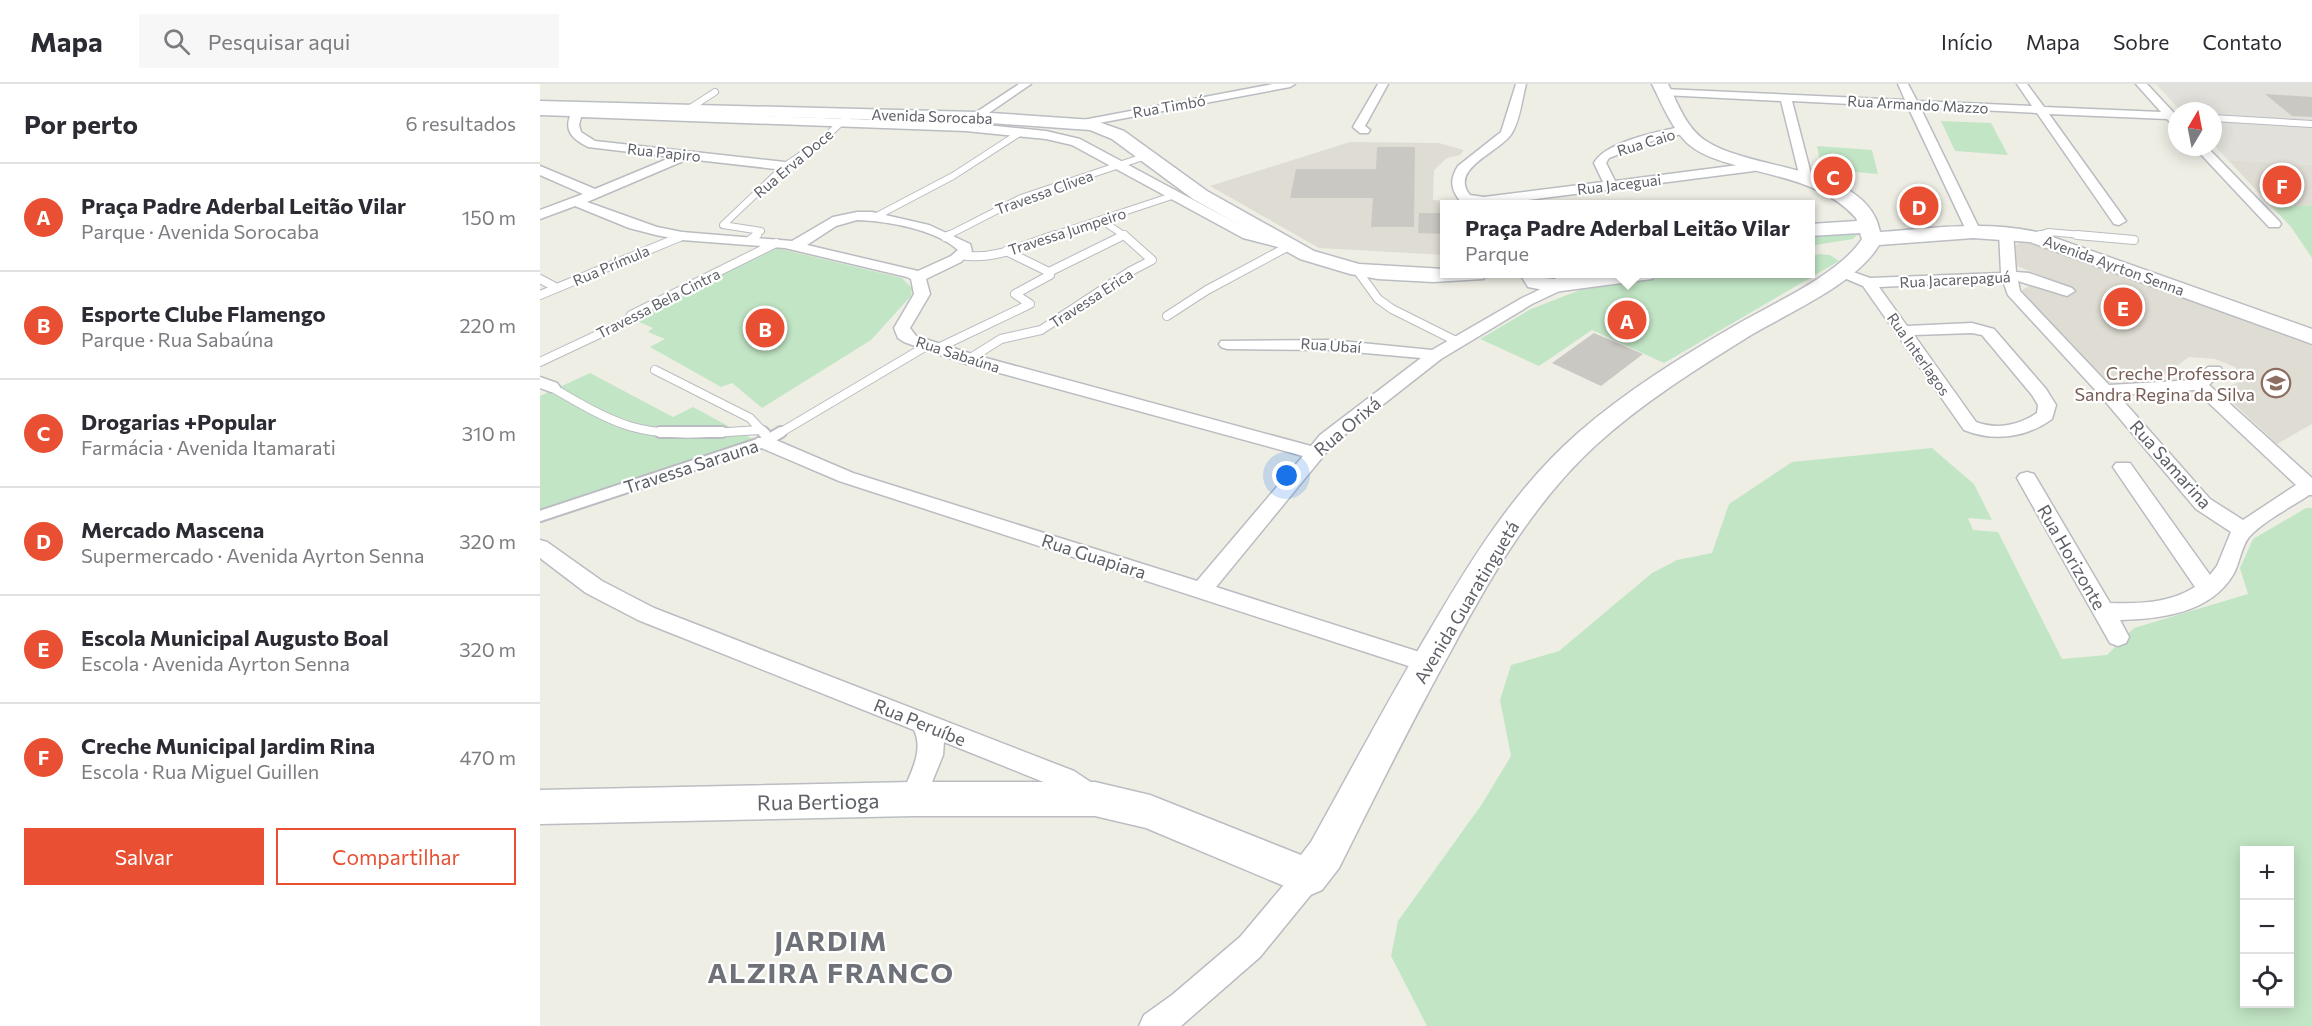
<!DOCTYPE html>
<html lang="pt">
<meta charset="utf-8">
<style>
body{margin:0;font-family:Commissioner,sans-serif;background:#f7f7f7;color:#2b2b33}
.controls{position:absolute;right:18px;bottom:18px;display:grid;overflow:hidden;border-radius:0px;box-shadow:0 3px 15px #0003}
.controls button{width:54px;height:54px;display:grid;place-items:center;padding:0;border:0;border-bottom:2px solid #e1e1e2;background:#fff;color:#2b2b33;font:30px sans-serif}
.compass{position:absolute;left:1628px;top:18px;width:54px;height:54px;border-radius:50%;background:#fff;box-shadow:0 3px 15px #0003;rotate:10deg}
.you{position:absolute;left:747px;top:392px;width:21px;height:21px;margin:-15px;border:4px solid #fff;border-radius:50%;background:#1a73e8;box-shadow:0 0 0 9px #1a73e833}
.badge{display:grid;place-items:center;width:39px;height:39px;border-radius:50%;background:#e84f33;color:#fff;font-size:20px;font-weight:700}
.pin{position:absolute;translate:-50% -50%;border:3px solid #fff;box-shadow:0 2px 6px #0006}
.popup{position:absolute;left:900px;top:116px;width:375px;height:78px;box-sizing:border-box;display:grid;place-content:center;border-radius:0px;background:#fff;filter:drop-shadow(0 2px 4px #0005);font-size:20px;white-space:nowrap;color:#7c7c81}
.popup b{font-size:22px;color:#2b2b33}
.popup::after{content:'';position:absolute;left:50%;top:100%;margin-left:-12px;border:12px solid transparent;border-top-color:#fff}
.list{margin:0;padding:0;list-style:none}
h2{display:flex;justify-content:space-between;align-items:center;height:78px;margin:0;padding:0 24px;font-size:26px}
h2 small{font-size:20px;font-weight:400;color:#7c7c81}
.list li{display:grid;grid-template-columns:39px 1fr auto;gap:18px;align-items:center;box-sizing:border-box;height:108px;padding:0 24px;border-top:2px solid #e1e1e2}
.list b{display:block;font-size:22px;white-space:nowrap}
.list p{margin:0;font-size:20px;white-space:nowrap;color:#7c7c81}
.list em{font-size:20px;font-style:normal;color:#7c7c81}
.actions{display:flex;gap:12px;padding:18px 24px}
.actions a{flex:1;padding:14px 0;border:2px solid #e84f33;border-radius:0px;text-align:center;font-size:21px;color:#e84f33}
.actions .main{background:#e84f33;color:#fff}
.icon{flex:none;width:33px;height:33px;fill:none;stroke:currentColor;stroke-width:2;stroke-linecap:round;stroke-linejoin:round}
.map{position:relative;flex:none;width:1772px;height:942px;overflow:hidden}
header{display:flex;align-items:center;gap:36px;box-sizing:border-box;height:84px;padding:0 30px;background:#fff;border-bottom:2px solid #e1e1e2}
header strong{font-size:28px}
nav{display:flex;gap:33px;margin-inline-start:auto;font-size:21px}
.search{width:420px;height:54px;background:#f7f7f7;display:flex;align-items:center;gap:15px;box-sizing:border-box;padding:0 21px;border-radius:0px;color:#7c7c81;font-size:22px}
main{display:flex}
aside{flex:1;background:#fff}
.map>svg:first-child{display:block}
</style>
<header>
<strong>Mapa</strong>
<div class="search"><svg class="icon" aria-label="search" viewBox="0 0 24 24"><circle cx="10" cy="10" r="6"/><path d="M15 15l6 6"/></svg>Pesquisar aqui</div>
<nav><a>Início</a><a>Mapa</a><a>Sobre</a><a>Contato</a></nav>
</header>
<main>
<aside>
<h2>Por perto<small>6 resultados</small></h2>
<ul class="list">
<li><span class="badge">A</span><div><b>Praça Padre Aderbal Leitão Vilar</b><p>Parque · Avenida Sorocaba</p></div><em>150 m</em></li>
<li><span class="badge">B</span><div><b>Esporte Clube Flamengo</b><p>Parque · Rua Sabaúna</p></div><em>220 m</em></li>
<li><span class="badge">C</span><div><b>Drogarias +Popular</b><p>Farmácia · Avenida Itamarati</p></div><em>310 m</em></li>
<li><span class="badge">D</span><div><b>Mercado Mascena</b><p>Supermercado · Avenida Ayrton Senna</p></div><em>320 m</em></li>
<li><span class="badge">E</span><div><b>Escola Municipal Augusto Boal</b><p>Escola · Avenida Ayrton Senna</p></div><em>320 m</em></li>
<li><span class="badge">F</span><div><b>Creche Municipal Jardim Rina</b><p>Escola · Rua Miguel Guillen</p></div><em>470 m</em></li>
</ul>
<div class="actions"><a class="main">Salvar</a><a>Compartilhar</a></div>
</aside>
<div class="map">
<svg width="1772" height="942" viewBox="0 0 1772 942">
<rect width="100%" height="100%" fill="#efeee5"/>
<!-- industrial -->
<path fill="#e1e0da" d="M1616,0h156v81l-84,-5 -15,-16v-33h-32z"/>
<!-- education -->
<g fill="#dfddd3">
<path d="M810,58l89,1 25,7 -4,5 -13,3 -13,12 -1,30 16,1 9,3 -14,1v50l-125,-7 -109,-62z"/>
<path d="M1688,76l84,5v40l-39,3z"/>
<path d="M1481,158l14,2 277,102v78l-35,20 -56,-52 1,-3 20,-8 2,-3 -9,-11 -20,-8 -26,-2 -31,23 -20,3 -13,-6 -10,6 -8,-1 -83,-88 -2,-4 7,-4 14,1 24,9 7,-7 -57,-23 -2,-20z"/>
</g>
<!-- green -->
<g fill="#c2e6c5" fill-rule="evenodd">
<path d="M1401,37l50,2 17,32 -53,-4z"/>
<path d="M1277,62l55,4 6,24 -56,-5z"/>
<path d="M1772,121v53l-21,-31 -18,-19z"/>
<path d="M1314,149l3,2 -4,4 -43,7v-11z"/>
<path d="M237,164l125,30 10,10 -1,8 -40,44 -109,68 -30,-25 -11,4 -71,-40 15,-8 -17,-7 5,-4 -23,-10z"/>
<path d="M1280,170l10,1 9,6 -175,102 -72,-33 -53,36 -59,-27 51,-30 49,-19 103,-16h127v-18z"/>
<path d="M50,289l83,44 20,-10 65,35 -218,69v-115z"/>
<path d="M1392,364l42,36 18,36 -24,-2 5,12 25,2 64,127 45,-4 27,-27 114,-34 -8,-26 13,-29 53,-31h6v518h-885l-36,-70 7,-35 84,-117 29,-48 -11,-56 11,-35 48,-14 93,-78 25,-13 35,-7 17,-49 63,-42zM1704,766h46v154h-46z"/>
</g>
<!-- building -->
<g fill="#cac8c3">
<path d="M1725,10l47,3v20l-20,-1z"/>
<path d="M837,63h38l-1,80h-43l2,-29h-83l6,-29h80z"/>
<path d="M879,129h25v21l-26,-1z"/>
<path d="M1054,249l49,21 -42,32 -49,-23z"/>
</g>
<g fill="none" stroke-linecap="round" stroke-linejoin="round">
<!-- lane-far2 casing -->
<g stroke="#babcc1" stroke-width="8">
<g id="lane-far2">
<path d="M144,28l31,-20"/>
<path d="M1673,34l99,6"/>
<path d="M335,133l78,-41 68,-44"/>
<path d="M561,136l24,16"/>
<path d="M215,152l6,-5 -38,-6 62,-59 34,-23 28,-26"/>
<path d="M407,152l74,-38 125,-42"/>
<path d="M511,152l121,-40"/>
<path d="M582,152l2,-1"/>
<path d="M1496,152l12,-4 45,4"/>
</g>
</g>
<!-- lane-far1 casing -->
<g stroke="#babcc1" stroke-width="10">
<g id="lane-far1">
<path d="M1537,151l57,5"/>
<path d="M405,153l5,-2"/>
<path d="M1494,153l6,-2"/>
<path d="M210,156l7,-5"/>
<path d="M466,167l43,21"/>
<path d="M421,171c32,6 64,-10 94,-20"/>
<path d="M817,186l21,29 14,10 66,33"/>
<path d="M0,195l17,9"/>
<path d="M0,211l142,-59"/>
<path d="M627,232l40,-26 82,-44"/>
<path d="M398,264l92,-44 -15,-10 35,-19 -1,-3 75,-37"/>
<path d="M429,275l32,-20 40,-9 88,-58 23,-12 -28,-25"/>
<path d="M0,278l87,-41 4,-6 145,-72"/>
<path d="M115,286l95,48 15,16"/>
<path d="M11,303c25,14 50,30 78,39 43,13 89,6 133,4"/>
<path d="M238,350l150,-89"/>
</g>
</g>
<!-- lane casing -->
<g stroke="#babcc1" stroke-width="14">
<g id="lane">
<path d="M120,348h62"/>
<path d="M223,348l2,2"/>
<path d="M0,432l224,-74 17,-10"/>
</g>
</g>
<!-- street casing -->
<g stroke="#babcc1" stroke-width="3">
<g id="street">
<path d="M479,0h12l-51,35h-8v-4z"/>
<path d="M733,0h22l-5,3 -207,39 -6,-3 6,-3z"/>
<path d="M838,0h10l-23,42 5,4 -2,3h-8l-7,-6z"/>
<path d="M976,0h10c-4,15 -6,36 -14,49 -11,19 -64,35 -42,62l14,2 119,-15 -9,-19c12,-22 67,-32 91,-37l4,1v6l-29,5 -51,20 -3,5 9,18 139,-18 6,4 -6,4 -266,34 -27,-3c-10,-12 -12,-22 -3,-36l43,-34z"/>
<path d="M1358,0h10l9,17 115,5 -15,-22h10l17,23 117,5 -25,-28h11l28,30 2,10 -6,-1 -4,-4 -118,-5 77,107 -7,4 -5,-1 -77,-111 -117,-6 61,125 -7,4 -7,-4 -59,-125 -116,-6 20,77 -6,4 -6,-4 -19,-77 -117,-6 -5,-3 5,-3 241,11z"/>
<path d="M41,20l6,3 -2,3 381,13 80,8 34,8 173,93 41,11 2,3 -7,4 -46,-12 -171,-93 -26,-6 -80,-8 -385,-14 -2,8 2,7 14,9 190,21 6,4 -6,4 -97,-11 -101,43 70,25 25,5 110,9 41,-24 24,-5h15l57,13 41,19 2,7 -11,11 -35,17 4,15 -20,34 6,8 59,19 336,91 9,-11 101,-77 -90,-8 -104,-1 -6,-2 -2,-3 2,-3 110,-1 101,10 90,-52 36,-17h10l3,3 -3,3 -36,17 -91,55 -107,84 -118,144 219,70 4,6 -4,6 -8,3 -588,-191 -82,-35 -2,-4 2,-4h14l82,35 344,108 106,-125 -340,-93 -59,-21 -6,-4 -4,-10 20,-34 -3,-15 -4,-2 -122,-29 -103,-8 -26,-5 -27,-7 -54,-22 -35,13v-9l43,-16 -43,-19v-9l55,23 77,-32 -84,-10c-14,-7 -24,-15 -18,-31l-30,-1v-6l33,1zM317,136c30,1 78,9 101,30l-7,6 -33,15 -111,-26 29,-19z"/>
<path d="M1654,63h13l72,74 2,3 -2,3h-10z"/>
<path d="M1466,144l7,4 3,40 13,1 43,15 3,3 -8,5 -49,-15 2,10 89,94 85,-5 14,-13h12l3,4 -14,14 103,93v17h-3c-19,13 -43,24 -60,42 -8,10 -9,26 -16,38 -23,38 -72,44 -113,45l9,17 -3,6 -8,3 -8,-3 -93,-165 3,-4 7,-2 7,2 76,129c29,1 60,0 85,-16l-82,-120 3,-4h14l80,112 7,-9 14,-34 -35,-23 -97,-115 -91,-99 -5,-14 -124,6 28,39 65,-3 22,6 52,60 10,16 -4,14c-26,19 -58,23 -88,11l-101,-144 -26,-11 -2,-3 7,-4 28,10 131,-5 -2,-41zM1432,249l10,2 50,60 6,10 -1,8c-18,12 -40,17 -61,9l-62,-87zM1655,306l101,95 -53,35 -33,-21 -92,-104z"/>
<path d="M0,293l17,6 3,4 -3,4 -6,1 -11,-4z"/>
<path d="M0,456l7,2 55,39 52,27 420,163 27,18 4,8 -4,8 -9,4 -9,-4 -27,-18 -112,-45 -1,13 -21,52 -9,4 -9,-4 -4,-8c8,-22 25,-47 14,-69l-276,-110 -52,-27 -46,-35z"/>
<path d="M768,780l10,4 4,9 -4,9 -58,71 -79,69h-42l5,-11 28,-20 68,-58 58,-69z"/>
</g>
</g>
<!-- secondary casing -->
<g stroke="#bbbdc3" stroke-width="3">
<g id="secondary">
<path d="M1112,0h16c10,20 18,44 38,57 47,31 162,24 174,91 53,-4 109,-12 161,1l271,96v15l-282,-102 -57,-4 -94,7c-22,38 -89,67 -128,90 -53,33 -108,67 -155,110 -61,56 -104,129 -143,202 -40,72 -77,147 -114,221l-17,22 -14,6 -162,-68 -51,-12h-182l-373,8v-34l373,-8h182l55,13 151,60 10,-13c40,-72 78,-144 120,-214 41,-70 85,-141 147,-195 48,-42 103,-76 158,-108 36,-21 104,-51 126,-86l-2,-6 -50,3v-12l47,-3 -1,-3c-33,-37 -83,-41 -128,-55 -14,-4 -30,-10 -41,-20 -16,-16 -25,-39 -35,-59z"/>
<path d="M0,17l436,11 117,8 31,11 83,60 107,60 45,13 85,5v5h42l-3,5 -50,3 -55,-3 -28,-5 -50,-15 -107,-60 -81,-60 -22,-9 -114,-8 -436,-11z"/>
<path d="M980,190h21l3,4 10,1 5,-2v-3h96l-3,5 -8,1 -90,12 -26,-5z"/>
</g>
</g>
<!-- lane-far2 -->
<use href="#lane-far2" stroke="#fff" stroke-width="6"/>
<!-- lane-far1 -->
<use href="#lane-far1" stroke="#fff" stroke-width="8"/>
<!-- lane -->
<use href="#lane" stroke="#fff" stroke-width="10"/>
<!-- street -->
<use href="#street" fill="#fff" fill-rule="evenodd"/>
<!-- secondary -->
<use href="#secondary" fill="#fff" fill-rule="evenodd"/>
</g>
<!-- icons -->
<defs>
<g id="school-ring" transform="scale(1.5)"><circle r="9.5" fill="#fff" stroke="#8d6e63" stroke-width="1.5"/><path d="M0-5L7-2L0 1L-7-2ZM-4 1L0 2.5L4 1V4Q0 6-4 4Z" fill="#8d6e63"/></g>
</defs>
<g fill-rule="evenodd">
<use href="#school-ring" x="1736" y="299"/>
</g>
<g text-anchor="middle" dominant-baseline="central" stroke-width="4.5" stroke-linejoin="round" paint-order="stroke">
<!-- far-street labels -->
<g font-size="15" fill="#5d6066" stroke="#fff">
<text transform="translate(1378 20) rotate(3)">Rua Armando Mazzo</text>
<text transform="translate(629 22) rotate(-10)">Rua Timbó</text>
<text transform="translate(392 32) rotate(2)">Avenida Sorocaba</text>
<text transform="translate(1106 58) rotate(-17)">Rua Caio</text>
<text transform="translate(124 68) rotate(6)">Rua Papiro</text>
<text transform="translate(253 79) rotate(-40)">Rua Erva Doce</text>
<text transform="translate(1079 100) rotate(-7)">Rua Jaceguai</text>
<text transform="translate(504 108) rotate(-20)">Travessa Clivea</text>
<text transform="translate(527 147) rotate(-18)">Travessa Jumpeiro</text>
<text transform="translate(71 181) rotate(-23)">Rua Prímula</text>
<text transform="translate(1574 181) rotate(20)">Avenida Ayrton Senna</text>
<text transform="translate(1415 195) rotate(-3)">Rua Jacarepaguá</text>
<text transform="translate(551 214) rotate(-33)">Travessa Erica</text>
<text transform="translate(118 219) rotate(-27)">Travessa Bela Cintra</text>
<text transform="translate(791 261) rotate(4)">Rua Ubaí</text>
<text transform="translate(418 270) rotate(18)">Rua Sabaúna</text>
<text transform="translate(1379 270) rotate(55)">Rua Interlagos</text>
</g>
<!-- education labels -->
<g font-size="18" fill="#785e54" stroke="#fff" text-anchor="end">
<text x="1715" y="289">Creche Professora<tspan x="1715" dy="21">Sandra Regina da Silva</tspan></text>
</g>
<!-- street labels -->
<g font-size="18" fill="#5d6066" stroke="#fff">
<text transform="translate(807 342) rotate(-40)">Rua Orixá</text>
<text transform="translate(1631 380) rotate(48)">Rua Samarina</text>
<text transform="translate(151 382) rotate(-18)">Travessa Sarauna</text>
<text transform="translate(554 472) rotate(18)">Rua Guapiara</text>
<text transform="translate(1532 473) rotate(60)">Rua Horizonte</text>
<text transform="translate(926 518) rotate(-59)">Avenida Guaratinguetá</text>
<text transform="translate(380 638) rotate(22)">Rua Peruíbe</text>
</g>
<!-- near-street labels -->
<g font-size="21" fill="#5d6066" stroke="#fff">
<text transform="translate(278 717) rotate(-1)">Rua Bertioga</text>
</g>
<!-- near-district labels -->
<g font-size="28" font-weight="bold" letter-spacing="1.5" fill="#6e7278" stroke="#fff">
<text x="291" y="856">JARDIM<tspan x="291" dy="32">ALZIRA FRANCO</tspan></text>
</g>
</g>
</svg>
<div class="controls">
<button>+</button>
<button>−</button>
<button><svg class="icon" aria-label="locate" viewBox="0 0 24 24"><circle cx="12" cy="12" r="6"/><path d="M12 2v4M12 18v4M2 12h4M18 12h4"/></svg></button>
</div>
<svg class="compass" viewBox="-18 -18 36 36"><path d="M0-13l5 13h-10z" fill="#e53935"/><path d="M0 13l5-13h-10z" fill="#7c7c81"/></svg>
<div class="you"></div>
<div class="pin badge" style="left:1087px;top:236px">A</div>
<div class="popup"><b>Praça Padre Aderbal Leitão Vilar</b>Parque</div>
<div class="pin badge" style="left:225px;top:244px">B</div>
<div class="pin badge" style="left:1293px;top:92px">C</div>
<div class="pin badge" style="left:1379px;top:122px">D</div>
<div class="pin badge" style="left:1583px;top:223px">E</div>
<div class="pin badge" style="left:1742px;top:101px">F</div>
</div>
</main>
